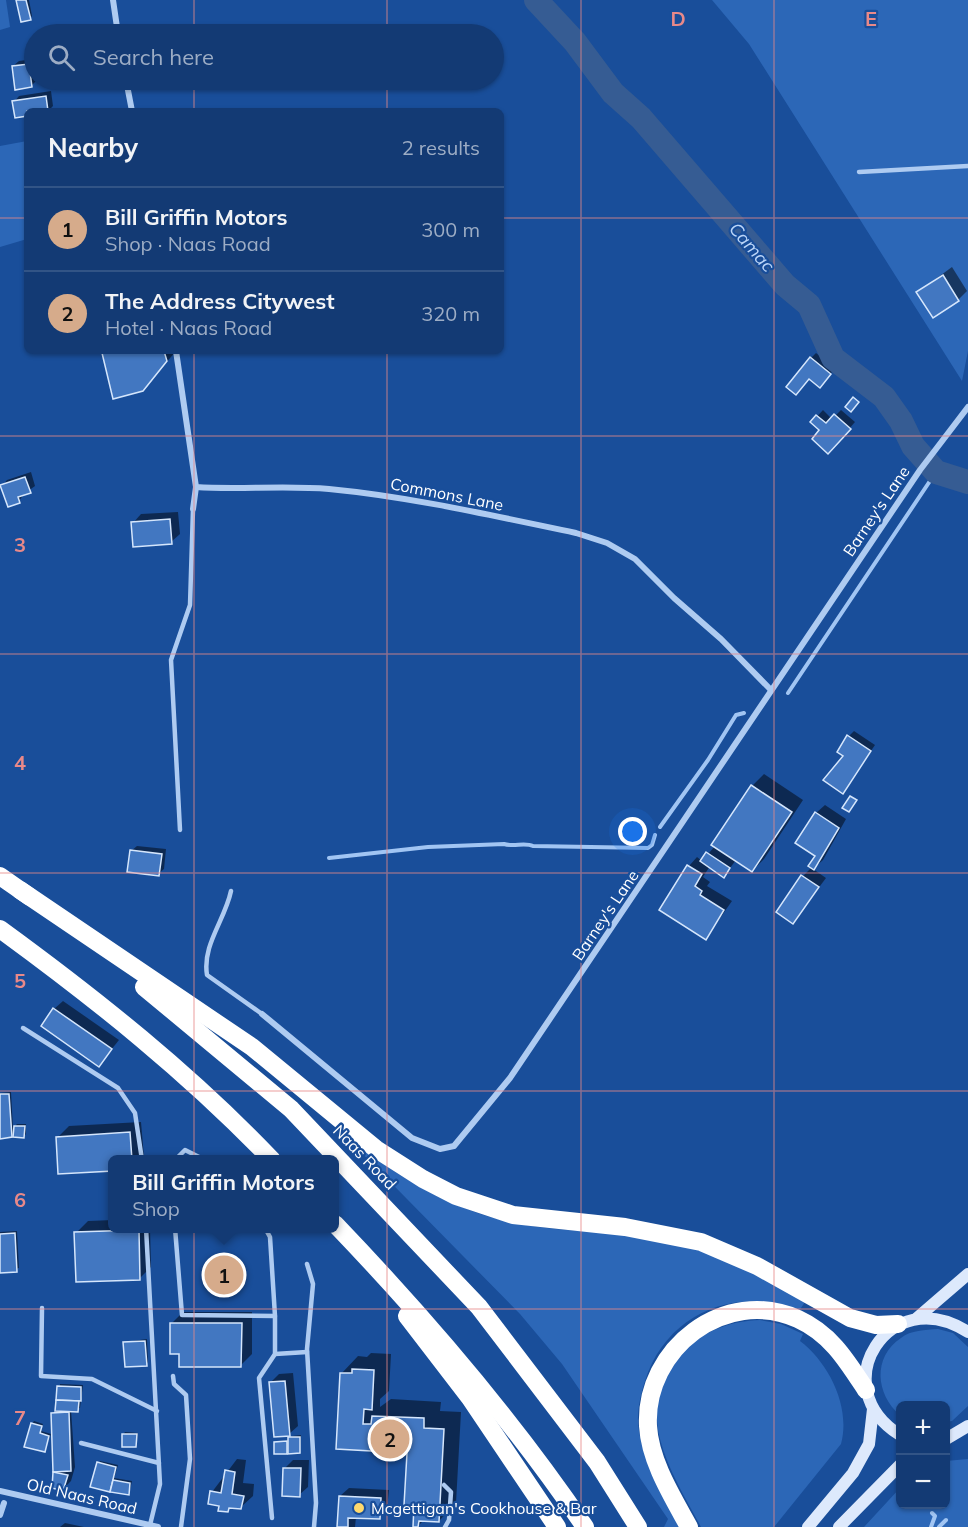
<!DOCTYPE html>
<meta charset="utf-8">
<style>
body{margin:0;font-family:Mulish,sans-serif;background:#1c4179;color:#f1f3f6}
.controls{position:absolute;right:18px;bottom:18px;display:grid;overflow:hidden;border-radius:9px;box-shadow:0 2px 4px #0004}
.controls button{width:54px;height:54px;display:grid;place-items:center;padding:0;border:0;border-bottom:2px solid #325486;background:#133a74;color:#f1f3f6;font:30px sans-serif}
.you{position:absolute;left:633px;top:832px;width:21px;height:21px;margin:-15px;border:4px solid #fff;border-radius:50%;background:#1a73e8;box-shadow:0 0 0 9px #1a73e833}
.badge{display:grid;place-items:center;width:39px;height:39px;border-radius:50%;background:#d6ab8b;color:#111;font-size:20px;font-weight:700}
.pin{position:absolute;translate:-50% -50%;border:3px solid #fff;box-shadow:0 2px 6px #0006}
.popup{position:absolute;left:108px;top:1155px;width:231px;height:78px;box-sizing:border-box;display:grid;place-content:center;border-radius:9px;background:#133a74;filter:drop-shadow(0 2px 4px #0005);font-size:20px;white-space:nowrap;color:#9dadc5}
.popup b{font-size:22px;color:#f1f3f6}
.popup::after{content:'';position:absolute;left:50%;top:100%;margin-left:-12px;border:12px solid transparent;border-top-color:#133a74}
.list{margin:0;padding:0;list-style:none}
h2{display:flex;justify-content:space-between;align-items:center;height:78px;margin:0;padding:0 24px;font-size:26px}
h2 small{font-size:20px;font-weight:400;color:#9dadc5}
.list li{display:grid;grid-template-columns:39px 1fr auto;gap:18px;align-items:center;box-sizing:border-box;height:84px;padding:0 24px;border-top:2px solid #325486}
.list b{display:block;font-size:22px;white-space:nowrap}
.list p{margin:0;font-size:20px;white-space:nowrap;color:#9dadc5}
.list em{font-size:20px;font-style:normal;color:#9dadc5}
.icon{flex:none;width:33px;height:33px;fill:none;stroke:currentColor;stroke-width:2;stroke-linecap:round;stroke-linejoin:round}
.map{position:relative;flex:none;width:968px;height:1527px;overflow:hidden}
.search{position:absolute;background:#133a74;box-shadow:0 2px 4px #0004;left:24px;top:24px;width:480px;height:66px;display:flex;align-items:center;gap:15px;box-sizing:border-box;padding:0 21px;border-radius:33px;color:#9dadc5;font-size:22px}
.panel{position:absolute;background:#133a74;box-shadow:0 2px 4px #0004;left:24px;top:108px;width:480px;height:246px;border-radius:9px}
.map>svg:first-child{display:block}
</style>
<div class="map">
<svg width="968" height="1527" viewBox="0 0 968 1527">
<rect width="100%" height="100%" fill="#194e9a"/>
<!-- green -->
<g fill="#2c67b7">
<path d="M0,0h6l4,27 -10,3z"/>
<path d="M712,0h256v351l-6,30 -213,-337z"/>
<path d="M27,141v98l-27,8v-101z"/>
<path d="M350,1141c65,46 115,78 197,87 47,5 94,5 139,18 43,12 81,35 119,56l-6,9c-64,-26 -133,3 -154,70 -5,15 -9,34 -6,50 5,34 27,66 43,96h-18l4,-8 -106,-155 -42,-50z"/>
<path d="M760,1320l21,4 22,10 -3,7c29,22 51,66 41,103l-67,83h-73c-15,-28 -33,-57 -41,-88 -17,-68 35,-117 100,-119z"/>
<path d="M938,1329l15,4 15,14v59l-16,15 -6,1v-16h-46v9c-24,-20 -28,-58 1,-77 10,-8 24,-8 37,-9z"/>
<path d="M968,1459v68h-104l36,-39v16h46v-43z"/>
</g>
<!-- shadow -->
<g fill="#0007">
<path d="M18,0h11l3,16 -2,2z"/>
<path d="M34,59v21h3l-6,6 -18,-20 6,-5z"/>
<path d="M51,91l2,15 -5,5h-21v4l-13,-13 5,-6z"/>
<path d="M952,267l15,24 -9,9 -40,-8z"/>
<path d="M106,351h70l-33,39 -40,-37z"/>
<path d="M816,353l19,15 -10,13 -16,-3 2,-20z"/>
<path d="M823,410l9,9 9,-9 14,12 -21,24 -22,-24z"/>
<path d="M31,472l4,14 -11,8 -5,7 -17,-15 5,-6z"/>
<path d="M178,512l2,22 -9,8 -38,-19 8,-9z"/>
<path d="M854,731l21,14 -32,47 2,-37 4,-19z"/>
<path d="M764,774l39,26 -39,59 -12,12 -16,-11 -12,16 -14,-10 -7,11 7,5 -3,4 25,15 -26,37 -17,-72 8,-9 5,4 13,-15 -2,-2 39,-58z"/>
<path d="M825,805l21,14 -23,41 -10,9 13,9 -33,44 10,-46 9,-9 5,-12 -1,-42z"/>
<path d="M137,846l29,3 -2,20 -6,5 -27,-23z"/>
<path d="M63,1001l56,39 -20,25 -45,-56z"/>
<path d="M11,1092l2,36 4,-4h9v10l-2,2 -9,-4 -4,4 -11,1v-44z"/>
<path d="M141,1122l3,35 -3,3h-28v10l-53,3 -2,-36 11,-11z"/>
<path d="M113,1220v8h37l1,39 -11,11 -64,-45 12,-12z"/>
<path d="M17,1231l2,37 -19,4v-40z"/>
<path d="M183,1312h69v42l-11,11 -60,-12 -9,-30z"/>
<path d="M147,1339l1,23 -2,3 -21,-23z"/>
<path d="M371,1353l20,1 -2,37 -9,8v8l11,-8 50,3 -1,9 21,1 -5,91 -17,18 -15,-1 -6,6 -9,-75 -71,-3 3,-74 17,-18 9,1z"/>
<path d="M293,1373l5,53 -9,8 -18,-52 8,-8z"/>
<path d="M60,1384l23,1 -3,23 -9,2 4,57 -4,14 -8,8 -10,-2 -1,-74 5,-2z"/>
<path d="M34,1421l9,3 -2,7 10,3 -7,17 -12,-27z"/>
<path d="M125,1432l13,1 -2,13 -13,-11z"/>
<path d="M301,1435l-1,17 -10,-3 -4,3 -11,-9 15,-3 2,-4z"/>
<path d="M237,1459l9,1 -3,23 11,1 -1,12 -12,11h-10l-4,4 -15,-19z"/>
<path d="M293,1460h16l-1,27 -9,8 -14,-27z"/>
<path d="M100,1461l18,4 -4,13 18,3 -3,13 -12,-1 -25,-7z"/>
<path d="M349,1488l40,2 -2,19 -8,9 -23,-1 -1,10h-16l1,-31z"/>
<path d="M65,1523l19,4h-24z"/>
</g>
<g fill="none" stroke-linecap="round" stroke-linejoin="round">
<!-- stream -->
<g stroke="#a1c5f3" stroke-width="4">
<path d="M788,693l148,-221"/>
<path d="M660,827l48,-67 28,-45 8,-2"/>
<path d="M329,858l99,-11 76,-3c10,3 21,-2 29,2l115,2 4,-3 3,-10"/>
<path d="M931,1527l4,-11 -3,-3"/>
<path d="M939,1527l7,-7"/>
</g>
<!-- river -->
<path stroke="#365c93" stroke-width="24" d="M536,0l39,42 38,51 28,25 144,167 24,20 24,53 51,39 17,24 12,25 23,26 32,10"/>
</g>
<!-- building -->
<g fill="#4277c1" stroke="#d5e6fc" stroke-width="1.5">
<path d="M16,0h10l5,20 -10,2z"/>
<path d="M29,64l3,23 -17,3 -3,-24z"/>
<path d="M46,96l2,15h-21v5l-12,2 -3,-17z"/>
<path d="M943,275l16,26 -26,17 -17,-26z"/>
<path d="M109,351h55l3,10 -24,30 -30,8 -11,-46z"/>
<path d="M810,357l21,17 -11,14 -11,-9 -13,16 -10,-8z"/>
<path d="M853,397l6,5 -8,10 -6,-5z"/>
<path d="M834,414l17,15 -23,25 -16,-15 7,-9 -9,-8 6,-7 10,8z"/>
<path d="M25,477l6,16 -13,4 2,6 -12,4 -8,-22z"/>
<path d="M170,519l2,25 -39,3 -2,-25z"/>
<path d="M847,735l24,16 -28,43 -20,-14 20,-24 -6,-4z"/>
<path d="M751,785l41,27 -40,60 -41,-27z"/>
<path d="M850,796l7,4 -8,12 -7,-4z"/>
<path d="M815,812l24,16 -25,42 -6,-4 7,-10 -20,-13z"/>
<path d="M130,850l32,4 -3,22 -32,-4z"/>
<path d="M706,852l24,16 -6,10 -24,-17z"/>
<path d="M687,865l15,9 -7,12 7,5 -2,4 24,15 -18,30 -47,-30z"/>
<path d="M801,875l18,12 -26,37 -17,-12z"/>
<path d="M53,1008l59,41 -13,18 -58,-41z"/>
<path d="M0,1094h9l3,43 -12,2z"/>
<path d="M14,1126h11l-1,12 -11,-1z"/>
<path d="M130,1132l2,28h-19v11l-55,3 -2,-37z"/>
<path d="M139,1230l1,50 -64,2 -2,-50z"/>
<path d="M15,1233l2,39 -17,1v-39z"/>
<path d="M170,1323h72l-1,44h-62v-13h-9z"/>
<path d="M145,1341l2,25 -22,1 -2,-25z"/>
<path d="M352,1369l22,1 -2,40 -8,-1 -1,15h8l1,-8 52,2v10l20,1 -5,93 -20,-1 -1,6h-5l1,-22h-10l3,-52 -71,-4 4,-76h12z"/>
<path d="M285,1381l5,55 -16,1 -5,-55z"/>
<path d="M57,1386l24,1v14l-25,-1z"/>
<path d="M56,1400l23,1 -1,11 -23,-1z"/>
<path d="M69,1412l2,59 -18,1 -2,-59z"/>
<path d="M31,1423l11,3 -2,7 9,3 -4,16 -21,-5z"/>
<path d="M122,1434h15l-1,13h-14z"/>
<path d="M288,1437h12v16l-12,1z"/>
<path d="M287,1441v13h-13v-12z"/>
<path d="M97,1462l19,5 -6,25 -20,-5z"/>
<path d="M283,1468h18l-1,29 -18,-1z"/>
<path d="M225,1470l10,2 -3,22 12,2 -3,13 -12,-1 -1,4 -10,-1 1,-5 -11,-2 2,-13 11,2z"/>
<path d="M53,1472l15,3 -5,16 -11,-3z"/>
<path d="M113,1480l17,3 -1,12 -19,-3z"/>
<path d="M339,1496l42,2 -1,21 -32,-1v9h-11z"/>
</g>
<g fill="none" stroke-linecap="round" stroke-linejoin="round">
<!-- lane -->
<g stroke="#aecbf1" stroke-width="4.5">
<path d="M859,172l109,-6"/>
<path d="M180,830l-9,-170 19,-55 3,-96"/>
<path d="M231,891c-6,29 -29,54 -24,84l55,39"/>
<path d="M23,1028l95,60 17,25 7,47"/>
<path d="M175,1160l10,-10 20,10"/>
<path d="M146,1228l14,256 -10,41"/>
<path d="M175,1228l7,87 93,1 -5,-79 -5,-9"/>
<path d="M307,1264l6,20 -6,65 9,154 -2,24"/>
<path d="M42,1308l-1,68 51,3 65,32"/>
<path d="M275,1354l32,-2"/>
<path d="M173,1376l1,8 12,11 4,64 -9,68"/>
<path d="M81,1443l78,20"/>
<path d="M444,1485l7,7 -2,28 -4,7"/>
<path d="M272,1518l-13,-140 16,-24v-38"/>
</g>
<!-- street -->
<g stroke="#aecbf1" stroke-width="6">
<path d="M113,0l5,34"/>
<path d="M126,80l6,31"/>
<path d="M176,351l20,136c44,3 89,-2 133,2 83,8 165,27 247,44l31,10 28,16 39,39 47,41 50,51"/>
<path d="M193,509l3,-22"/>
<path d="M262,1014l150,124 28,11 14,-3 56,-68 410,-608 48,-63"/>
<path d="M0,1491l158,36"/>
<path d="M0,1515l4,-12"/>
</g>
<!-- secondary -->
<g stroke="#dde9fc" stroke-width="12">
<path d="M917,1318l51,-44"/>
<path d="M900,1435c-77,-48 -11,-154 68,-103"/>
<path d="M946,1439l22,-13"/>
<path d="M808,1527l45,-54 16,-29 4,-35"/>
<path d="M839,1527l61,-62"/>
</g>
<!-- highway -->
<g stroke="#fff" stroke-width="18">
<path d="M0,876l30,21"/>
<path d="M20,890l232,157 124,102 47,30 33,17 57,19 112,12 76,15 56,24 93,52 26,7 22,-1"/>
<path d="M0,929c96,70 190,145 272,231"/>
<path d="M144,987l147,122 188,198 118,155 41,65"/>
<path d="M335,1224c91,95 176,194 250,303"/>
<path d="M407,1316l63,82 87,129"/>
<path d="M689,1527c-17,-31 -39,-66 -41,-101 -4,-77 77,-140 150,-107 33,15 49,42 68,71"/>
</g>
</g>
<!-- grid -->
<path fill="none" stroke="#e88989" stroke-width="1.5" stroke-opacity="0.55" d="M194,0v34M387,0v34M581,0v1527M774,0v1527M194,80v31M387,80v31M0,218h27M501,218h467M194,351v1176M387,351v1176M0,436h968M0,654h968M0,873h968M0,1091h968M0,1309h968"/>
<!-- markers -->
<circle fill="#ffd96e" stroke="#194e9a" stroke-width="2" cx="359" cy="1508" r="6"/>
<g text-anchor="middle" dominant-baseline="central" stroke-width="4.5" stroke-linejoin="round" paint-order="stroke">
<!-- street labels -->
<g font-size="16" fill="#fff" stroke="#194e9a">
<text transform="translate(447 494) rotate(11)">Commons Lane</text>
<text transform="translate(876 511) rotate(-56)">Barney's Lane</text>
<text transform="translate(605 915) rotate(-56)">Barney's Lane</text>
<text transform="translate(365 1157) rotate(46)">Naas Road</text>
<text transform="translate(82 1496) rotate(13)">Old Naas Road</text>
</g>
<!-- poi labels -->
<g font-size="16" fill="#fff" stroke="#194e9a" text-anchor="start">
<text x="371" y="1508">Mcgettigan's Cookhouse &amp; Bar</text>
</g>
<!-- water labels -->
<g font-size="18" font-style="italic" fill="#bbd5f8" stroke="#194e9a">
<text transform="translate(752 247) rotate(49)">Camac</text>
</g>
</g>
<g font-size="20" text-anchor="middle" font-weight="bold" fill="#e88989" stroke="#194e9a" stroke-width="4.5" stroke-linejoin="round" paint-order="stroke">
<text x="678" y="26">D</text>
<text x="871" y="26">E</text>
<text x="20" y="552">3</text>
<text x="20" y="770">4</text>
<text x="20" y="988">5</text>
<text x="20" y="1207">6</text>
<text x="20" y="1425">7</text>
</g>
</svg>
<div class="controls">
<button>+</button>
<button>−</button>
</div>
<div class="you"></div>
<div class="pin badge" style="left:224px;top:1275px">1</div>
<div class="popup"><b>Bill Griffin Motors</b>Shop</div>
<div class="pin badge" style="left:390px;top:1439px">2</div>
<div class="search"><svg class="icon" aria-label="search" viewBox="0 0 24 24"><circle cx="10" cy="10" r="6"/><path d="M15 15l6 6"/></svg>Search here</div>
<section class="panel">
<h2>Nearby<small>2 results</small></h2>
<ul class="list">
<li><span class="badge">1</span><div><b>Bill Griffin Motors</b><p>Shop · Naas Road</p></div><em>300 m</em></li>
<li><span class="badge">2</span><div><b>The Address Citywest</b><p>Hotel · Naas Road</p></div><em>320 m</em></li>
</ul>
</section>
</div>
